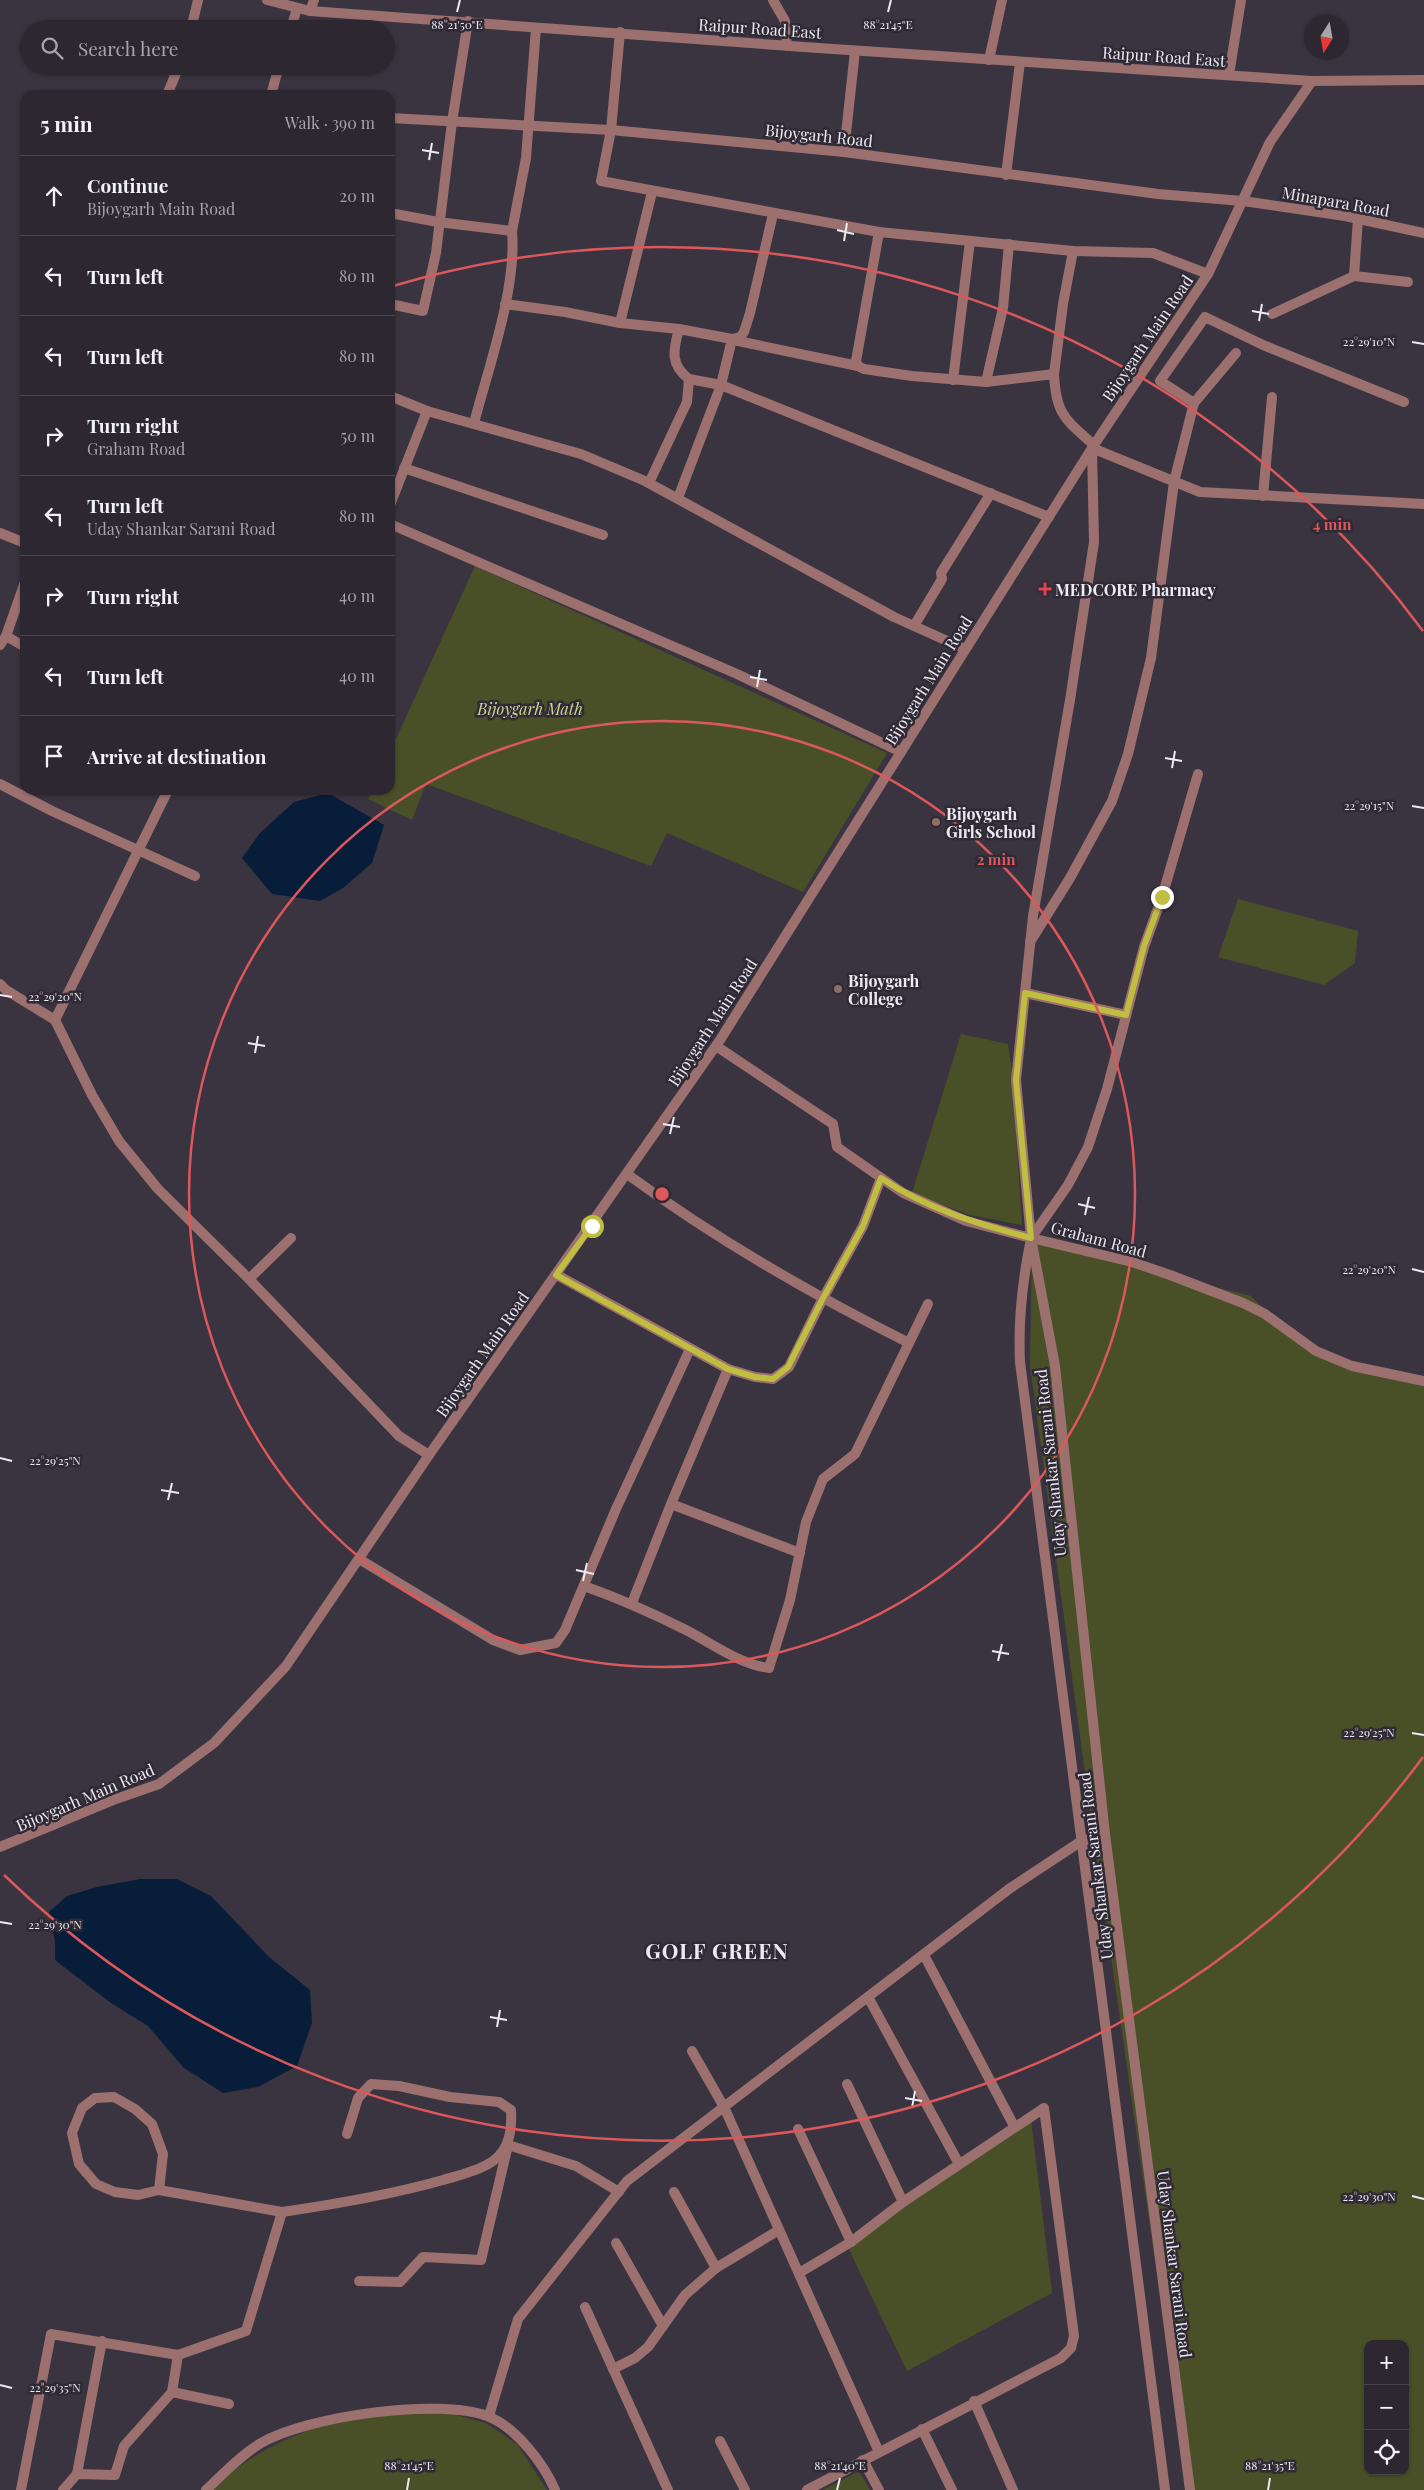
<!DOCTYPE html>
<meta charset="utf-8">
<style>
body{margin:0;font-family:"Playfair Display",serif;background:#38333c;color:#f1f3f6}
.controls{position:absolute;right:15px;bottom:15px;display:grid;overflow:hidden;border-radius:10px;box-shadow:0 1px 4px #0004}
.controls button{width:45px;height:45px;display:grid;place-items:center;padding:0;border:0;border-bottom:1px solid #48444c;background:#2c2730;color:#f1f3f6;font:25px sans-serif}
.compass{position:absolute;left:1304px;top:15px;width:45px;height:45px;border-radius:50%;background:#2c2730;box-shadow:0 1px 4px #0004;rotate:191deg}
.stop{position:absolute;width:15px;height:15px;margin:-11px;border:4px solid #c0be40;border-radius:50%;background:#fff}
.stop.end{background:#c0be40;border-color:#fff;box-shadow:0 1px 5px #0008}
.list{margin:0;padding:0;list-style:none}
h2{display:flex;justify-content:space-between;align-items:center;height:65px;margin:0;padding:0 20px;font-size:21px}
h2 small{font-size:16px;font-weight:400;color:#a6a5ab}
.list li{display:grid;grid-template-columns:32px 1fr auto;gap:15px;align-items:center;box-sizing:border-box;height:80px;padding:0 20px;border-top:1px solid #48444c}
.list b{display:block;font-size:19px;white-space:nowrap}
.list p{margin:0;font-size:16px;white-space:nowrap;color:#a6a5ab}
.list em{font-size:16px;font-style:normal;color:#a6a5ab}
.icon{flex:none;width:28px;height:28px;fill:none;stroke:currentColor;stroke-width:2;stroke-linecap:round;stroke-linejoin:round}
.map{position:relative;flex:none;width:1424px;height:2490px;overflow:hidden}
.search{position:absolute;background:#2c2730;box-shadow:0 1px 4px #0004;left:20px;top:20px;width:375px;height:55px;display:flex;align-items:center;gap:12px;box-sizing:border-box;padding:0 18px;border-radius:28px;color:#a6a5ab;font-size:19px}
.panel{position:absolute;background:#2c2730;box-shadow:0 1px 4px #0004;left:20px;top:90px;width:375px;height:705px;border-radius:15px}
.map>svg:first-child{display:block}
</style>
<div class="map">
<svg width="1424" height="2490" viewBox="0 0 1424 2490">
<rect width="100%" height="100%" fill="#3a3440"/>
<!-- green -->
<g fill="#495027" fill-rule="evenodd">
<path d="M475,566l412,187 -84,139 -136,-59 -16,33 -225,-82 -14,36 -44,-21 4,-9h18v-38z"/>
<path d="M1238,899l120,32 -3,32 -31,22 -106,-28z"/>
<path d="M961,1034l47,10 4,27 10,154 -52,-10 -58,-22z"/>
<path d="M1032,1237l24,11 195,48 36,36 48,29 89,22v1107h-236l-96,-665 -62,-460zM1368,2344h37v127h-37z"/>
<path d="M1031,2120l21,173 -145,78 -61,-128z"/>
<path d="M403,2413h46l37,10 31,21 30,46h-334c33,-36 88,-61 136,-71 17,-3 36,-4 54,-6z"/>
<path d="M859,2471l11,19h-47z"/>
</g>
<!-- water -->
<g fill="#071d3a">
<path d="M328,793l56,32 -12,38 -29,25 -23,13 -48,-7 -30,-36 18,-25 34,-31z"/>
<path d="M140,1879h37l34,17 58,61 41,33 2,33 -15,43 -39,21 -35,6 -39,-25 -36,-42 -37,-23 -56,-43v-19l-6,-29 18,-16 30,-9z"/>
</g>
<g fill="none" stroke-linecap="round" stroke-linejoin="round">
<!-- minor -->
<g stroke="#9c706f" stroke-width="10">
<path d="M773,0l12,21 2,25"/>
<path d="M310,11l4,-11"/>
<path d="M191,29l7,-29"/>
<path d="M291,29l6,-21"/>
<path d="M620,32l-9,98 -10,51 278,51 194,19 80,2 55,21"/>
<path d="M989,60l13,-60"/>
<path d="M1229,75l12,-75"/>
<path d="M167,95l12,-29"/>
<path d="M271,95l8,-29"/>
<path d="M390,118l221,12 233,22 314,42 85,7 102,15 79,17"/>
<path d="M844,152l11,-101"/>
<path d="M1006,175l14,-113"/>
<path d="M390,213l48,9 74,9"/>
<path d="M1358,219l-4,57 54,6"/>
<path d="M879,232l-23,129 2,5 6,3 48,7 74,6 68,-8c2,41 11,45 40,71"/>
<path d="M390,304l33,7 13,-58 16,-131 16,-101"/>
<path d="M505,304l60,8 55,11 59,6 53,10 -11,46 328,132"/>
<path d="M1272,314l82,-38"/>
<path d="M620,323l32,-131"/>
<path d="M732,339l8,-2 4,-5 6,-19 23,-99"/>
<path d="M733,340l125,26"/>
<path d="M1054,374l9,-70 10,-53"/>
<path d="M953,380l17,-139"/>
<path d="M986,382l17,-74 6,-64"/>
<path d="M390,396l37,15 154,43 64,27 249,136 71,32"/>
<path d="M1194,403l-34,-22 45,-64 58,28 141,57"/>
<path d="M474,423c15,-57 43,-135 38,-192l14,-73 10,-130"/>
<path d="M1092,448l108,44 224,12"/>
<path d="M404,468l199,67"/>
<path d="M649,483l38,-81 2,-23c-19,-14 -16,-29 -10,-50"/>
<path d="M1263,496l9,-99"/>
<path d="M678,498l43,-113 -32,-6"/>
<path d="M390,505l37,-94"/>
<path d="M390,524l347,150 164,78"/>
<path d="M0,533l25,10"/>
<path d="M914,626l28,-47 -1,-6 50,-80"/>
<path d="M6,636l19,11"/>
<path d="M0,645l6,-9 19,-54"/>
<path d="M0,784l52,27 143,65"/>
<path d="M1030,942l40,-64 42,-77 16,-47 23,-96 23,-176 20,-79 42,-50"/>
<path d="M0,984l6,6 49,30 37,75 27,46 39,48 91,90 150,157 30,19"/>
<path d="M1025,993l101,22"/>
<path d="M55,1020l113,-230"/>
<path d="M716,1046l117,78 4,23 66,46 63,28 65,17 37,-53 20,-38 19,-58 37,-142 18,-50 36,-123"/>
<path d="M557,1275l171,94 -57,135 -39,99"/>
<path d="M249,1279l42,-41"/>
<path d="M909,1343l19,-39"/>
<path d="M728,1369l27,8 18,2 16,-12 33,-67 41,-74 18,-48"/>
<path d="M671,1504l129,49"/>
<path d="M359,1559l134,81 27,10 36,-7 9,-13 51,-121 74,-160"/>
<path d="M584,1586c37,13 66,26 102,44 27,14 53,34 83,38l21,-68 16,-78 17,-43 32,-25 54,-111c-100,-50 -192,-103 -282,-169"/>
<path d="M924,1955l90,171"/>
<path d="M868,1997l91,167"/>
<path d="M692,2051l32,56 155,345"/>
<path d="M847,2084l56,118"/>
<path d="M798,2129l53,113"/>
<path d="M159,2190l4,-36 -11,-30 -17,-15 -21,-12 -19,1 -13,10 -10,25 7,31 17,20 19,8 23,3 21,-5 123,22 -36,119 -68,24"/>
<path d="M674,2192l42,76"/>
<path d="M282,2212c55,-8 108,-17 161,-32 16,-5 36,-9 50,-19 17,-12 19,-32 18,-51l-12,-8 -49,-5 -51,-11 -28,-2 -13,14 -11,36"/>
<path d="M616,2243l47,83"/>
<path d="M799,2273l52,-31 52,-40 141,-94 30,228 -3,12 -10,10 -254,132"/>
<path d="M359,2281l41,1 23,-25 58,3 27,-115 68,21 43,26"/>
<path d="M585,2307l83,183"/>
<path d="M613,2369l22,-11 13,-11 37,-52 31,-27 63,-38"/>
<path d="M974,2401l39,89"/>
<path d="M489,2416l29,-97 109,-138 382,-292 71,-47 25,-8"/>
<path d="M922,2429l30,61"/>
<path d="M720,2441l25,49"/>
<path d="M863,2460l16,30"/>
<path d="M77,2474l25,-133"/>
<path d="M21,2490l30,-156 127,21 -6,37"/>
<path d="M63,2490l14,-16 38,1 9,-29 48,-54 57,12"/>
<path d="M206,2490c17,-16 35,-35 55,-47 47,-27 176,-45 226,-27 28,10 57,48 68,74"/>
</g>
<!-- tertiary -->
<g stroke="#9c706f" stroke-width="10">
<path d="M267,0l43,11 508,37 494,33 112,-1"/>
<path d="M1092,448l2,94 -24,158 -37,216 -17,164 15,158 24,128 50,468 85,656"/>
<path d="M1031,1238l101,24 38,13 73,28 22,11 51,37 36,15 72,15"/>
<path d="M1030,1244c-8,40 -12,77 -10,118l145,1128"/>
<path d="M0,1847l116,-48 43,-15 55,-41 72,-77 143,-211 291,-415 374,-595 114,-171 62,-132 42,-61"/>
</g>
</g>
<g fill="none" stroke-linecap="round" stroke-linejoin="round">
<!-- route -->
<path stroke="#c0be40" stroke-width="6" d="M592,1226l-36,49 172,94 27,8 18,2 15,-12 34,-67 41,-74 18,-48c46,31 97,46 150,60l-15,-158 9,-87 101,22 18,-69 18,-49"/>
</g>
<!-- ticks -->
<path fill="none" stroke="#ece9f0" stroke-width="2" d="M457,12l3,-12M888,12l3,-12M422,150l17,3M429,160l3,-17M837,230l17,4M844,241l3,-18M1252,311l17,3M1259,321l3,-17M1412,342l12,2M750,677l17,3M757,687l3,-17M1165,758l17,3M1172,768l3,-17M1412,806l12,2M0,995l12,2M248,1043l17,3M255,1053l3,-17M663,1124l17,3M670,1134l4,-17M1078,1204l17,4M1085,1215l4,-18M1412,1269l12,3M0,1458l12,3M161,1490l18,3M168,1500l4,-17M576,1570l18,4M583,1581l4,-18M992,1651l17,3M998,1661l4,-17M1412,1733l12,2M0,1922l12,2M490,2017l17,3M497,2027l3,-17M905,2098l17,3M912,2108l3,-17M1412,2196l12,3M0,2385l12,3M407,2490l2,-12M837,2490l3,-12M1268,2490l2,-12"/>
<!-- distance rings -->
<g fill="none" stroke="#dc585a" stroke-width="2.5">
<circle cx="662" cy="1194" r="473"/>
<path d="M1423 1757A947 947 0 0 1 4 1875M393 286A947 947 0 0 1 1423 631"/>
</g>
<!-- markers -->
<path fill="#e0444e" stroke="#2f2a35" stroke-width="2" d="M1042.5 581.5h5v5h5v5h-5v5h-5v-5h-5v-5h5z"/>
<g fill="#8d6e63" stroke="#2f2a35" stroke-width="2">
<circle cx="936" cy="822" r="5"/>
<circle cx="838" cy="989" r="5"/>
</g>
<g text-anchor="middle" dominant-baseline="central" stroke-width="5" stroke-linejoin="round" paint-order="stroke">
<!-- street labels -->
<g font-size="16" fill="#ece9f0" stroke="#2f2a35">
<text transform="translate(760 28) rotate(4)">Raipur Road East</text>
<text transform="translate(1164 56) rotate(4)">Raipur Road East</text>
<text transform="translate(819 135) rotate(6)">Bijoygarh Road</text>
<text transform="translate(1336 201) rotate(10)">Minapara Road</text>
<text transform="translate(1147 338) rotate(-56)">Bijoygarh Main Road</text>
<text transform="translate(928 680) rotate(-58)">Bijoygarh Main Road</text>
<text transform="translate(712 1022) rotate(-57)">Bijoygarh Main Road</text>
<text transform="translate(1099 1239) rotate(15)">Graham Road</text>
<text transform="translate(482 1354) rotate(-55)">Bijoygarh Main Road</text>
<text transform="translate(1050 1463) rotate(-96)">Uday Shankar Sarani Road</text>
<text transform="translate(85 1797) rotate(-23)">Bijoygarh Main Road</text>
<text transform="translate(1095 1866) rotate(-97)">Uday Shankar Sarani Road</text>
<text transform="translate(1175 2264) rotate(83)">Uday Shankar Sarani Road</text>
</g>
<!-- poi labels -->
<g font-size="16" font-weight="bold" fill="#ece9f0" stroke="#2f2a35" text-anchor="start">
<text x="1055" y="589">MEDCORE Pharmacy</text>
<text x="946" y="813">Bijoygarh<tspan x="946" dy="18">Girls School</tspan></text>
<text x="848" y="980">Bijoygarh<tspan x="848" dy="18">College</tspan></text>
</g>
<!-- park labels -->
<g font-size="16" font-style="italic" fill="#c9d891" stroke="#2f2a35">
<text x="530" y="708">Bijoygarh Math</text>
</g>
<!-- district labels -->
<g font-size="21" font-weight="bold" letter-spacing="1" fill="#ece9f0" stroke="#2f2a35">
<text x="717" y="1950">GOLF GREEN</text>
</g>
</g>
<g font-size="12" text-anchor="middle" fill="#ece9f0" stroke="#2f2a35" stroke-width="5" stroke-linejoin="round" paint-order="stroke">
<text x="457" y="29">88°21'50"E</text>
<text x="888" y="29">88°21'45"E</text>
<text x="1369" y="346">22°29'10"N</text>
<text x="1369" y="810">22°29'15"N</text>
<text x="55" y="1001">22°29'20"N</text>
<text x="1369" y="1274">22°29'20"N</text>
<text x="55" y="1465">22°29'25"N</text>
<text x="1369" y="1737">22°29'25"N</text>
<text x="55" y="1929">22°29'30"N</text>
<text x="1369" y="2201">22°29'30"N</text>
<text x="55" y="2392">22°29'35"N</text>
<text x="409" y="2470">88°21'45"E</text>
<text x="840" y="2470">88°21'40"E</text>
<text x="1270" y="2470">88°21'35"E</text>
</g>
<circle cx="662" cy="1194" r="8" fill="#dc585a" stroke="#2f2a35" stroke-width="2.5"/>
<g font-size="15" text-anchor="middle" font-weight="bold" fill="#dc585a" stroke="#2f2a35" stroke-width="5" stroke-linejoin="round" paint-order="stroke">
<text x="1332" y="530">4 min</text>
<text x="996" y="865">2 min</text>
</g>
</svg>
<div class="controls">
<button>+</button>
<button>−</button>
<button><svg class="icon" aria-label="locate" viewBox="0 0 24 24"><circle cx="12" cy="12" r="6"/><path d="M12 2v4M12 18v4M2 12h4M18 12h4"/></svg></button>
</div>
<svg class="compass" viewBox="-18 -18 36 36"><path d="M0-13l5 13h-10z" fill="#e53935"/><path d="M0 13l5-13h-10z" fill="#a6a5ab"/></svg>
<div class="stop" style="left:592px;top:1226px"></div>
<div class="stop end" style="left:1162px;top:897px"></div>
<div class="search"><svg class="icon" aria-label="search" viewBox="0 0 24 24"><circle cx="10" cy="10" r="6"/><path d="M15 15l6 6"/></svg>Search here</div>
<section class="panel">
<h2>5 min<small>Walk · 390 m</small></h2>
<ul class="list">
<li><svg class="icon" aria-label="ahead" viewBox="0 0 24 24"><path d="M12 20V5M6 11l6-6 6 6"/></svg><div><b>Continue</b><p>Bijoygarh Main Road</p></div><em>20 m</em></li>
<li><svg class="icon" aria-label="left" viewBox="0 0 24 24"><path d="M17 20v-9H6M10 6l-5 5 5 5"/></svg><div><b>Turn left</b></div><em>80 m</em></li>
<li><svg class="icon" aria-label="left" viewBox="0 0 24 24"><path d="M17 20v-9H6M10 6l-5 5 5 5"/></svg><div><b>Turn left</b></div><em>80 m</em></li>
<li><svg class="icon" aria-label="right" viewBox="0 0 24 24"><path d="M7 20v-9h11M14 6l5 5-5 5"/></svg><div><b>Turn right</b><p>Graham Road</p></div><em>50 m</em></li>
<li><svg class="icon" aria-label="left" viewBox="0 0 24 24"><path d="M17 20v-9H6M10 6l-5 5 5 5"/></svg><div><b>Turn left</b><p>Uday Shankar Sarani Road</p></div><em>80 m</em></li>
<li><svg class="icon" aria-label="right" viewBox="0 0 24 24"><path d="M7 20v-9h11M14 6l5 5-5 5"/></svg><div><b>Turn right</b></div><em>40 m</em></li>
<li><svg class="icon" aria-label="left" viewBox="0 0 24 24"><path d="M17 20v-9H6M10 6l-5 5 5 5"/></svg><div><b>Turn left</b></div><em>40 m</em></li>
<li><svg class="icon" aria-label="arrive" viewBox="0 0 24 24"><path d="M6 21V4h12l-3 4 3 4H6"/></svg><div><b>Arrive at destination</b></div></li>
</ul>
</section>
</div>
